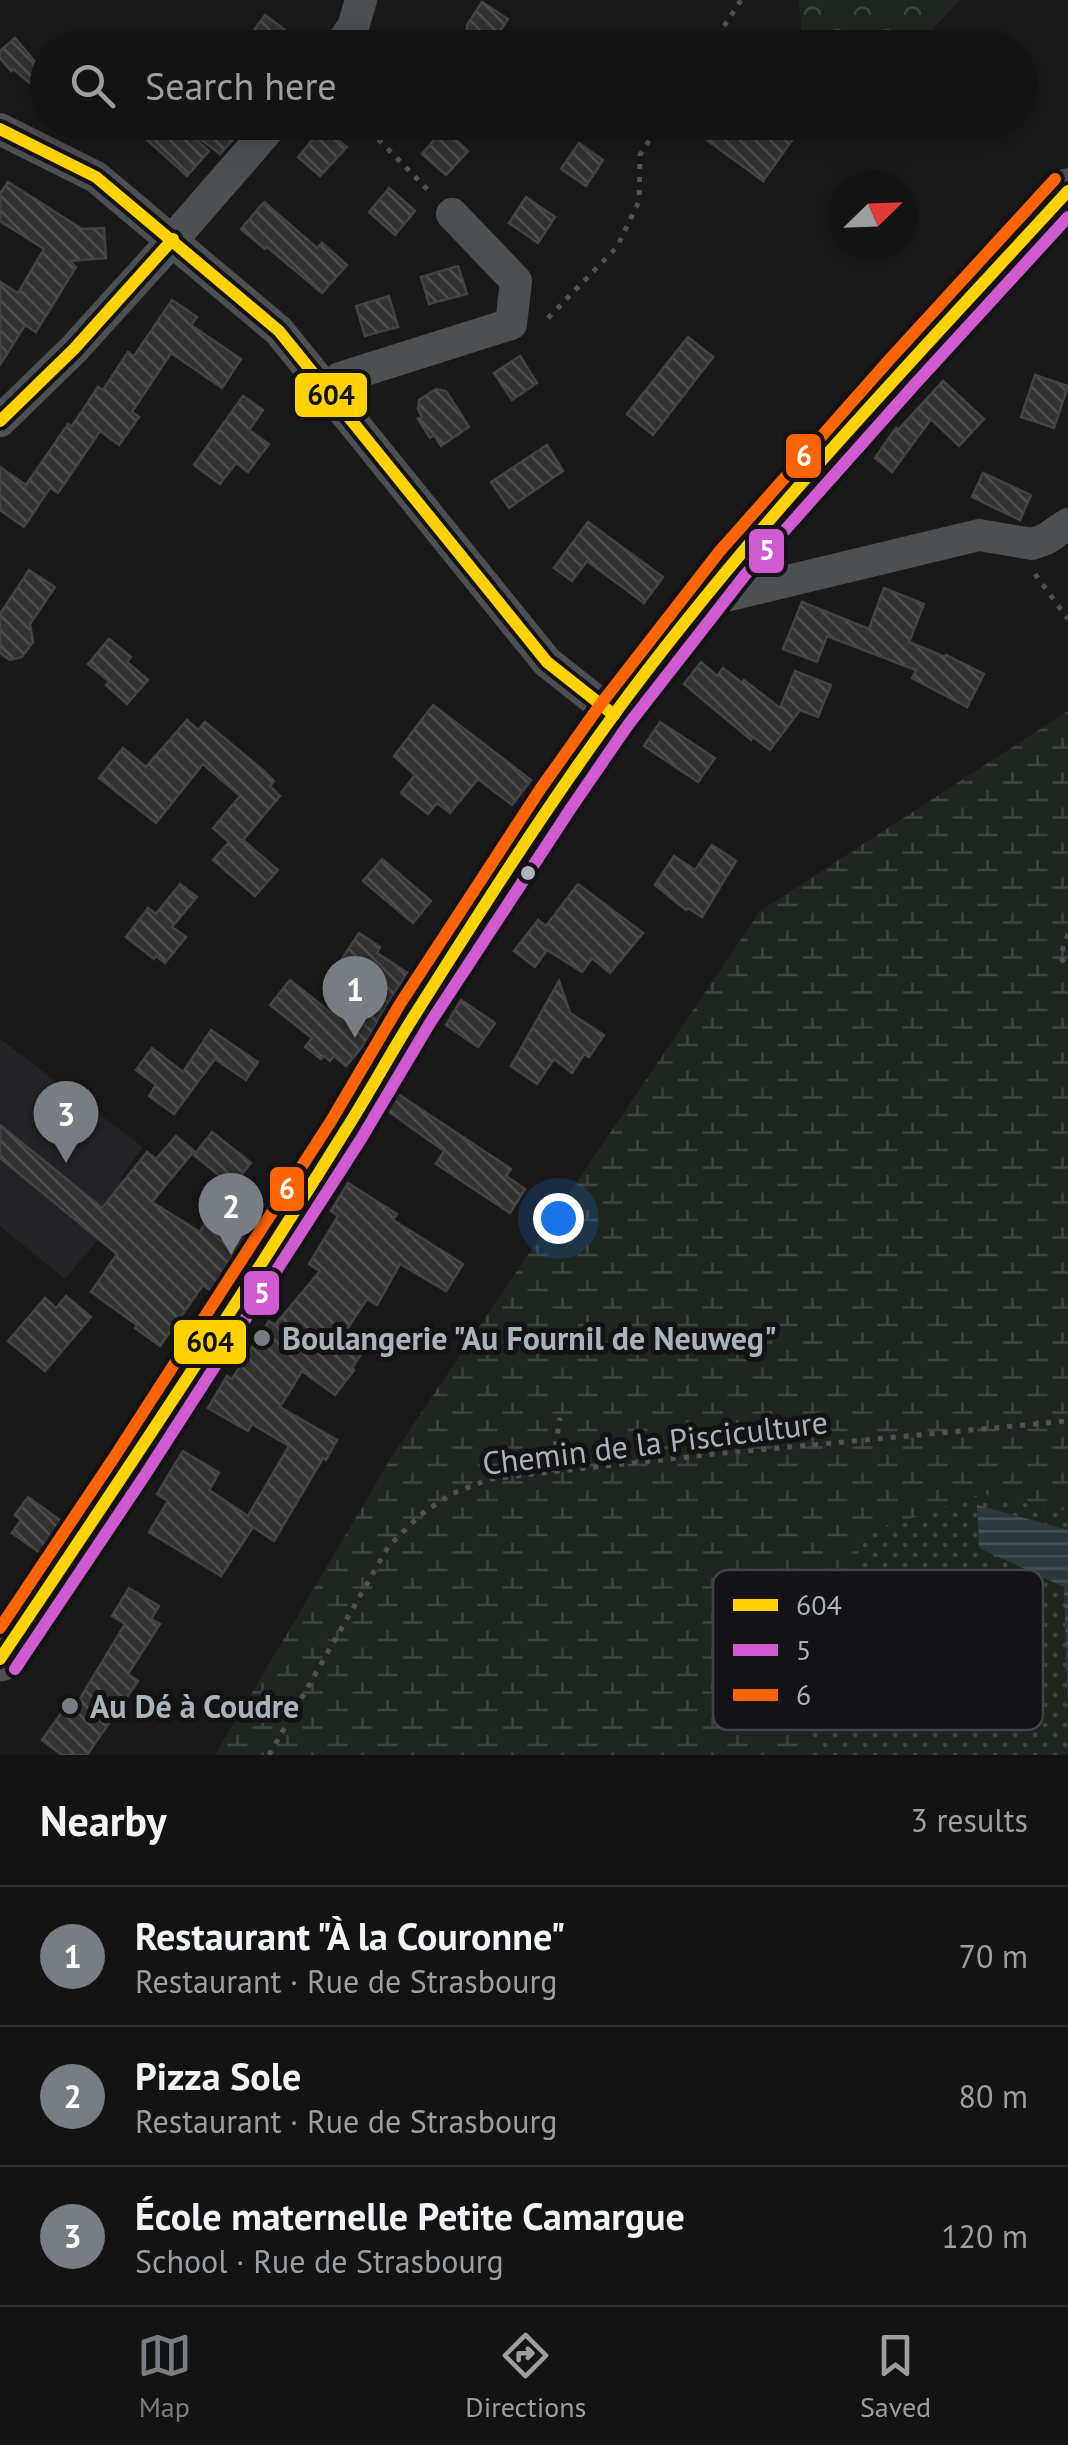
<!DOCTYPE html>
<meta charset="utf-8">
<style>
body{margin:0;font-family:"PT Sans",sans-serif;background:#202021;color:#f1f3f6}
.compass{position:absolute;left:828px;top:170px;width:90px;height:90px;border-radius:50%;background:#131313;box-shadow:0 5px 25px #0003;rotate:67deg}
.you{position:absolute;left:558px;top:1218px;width:35px;height:35px;margin:-25px;border:8px solid #fff;border-radius:50%;background:#1a73e8;box-shadow:0 0 0 15px #1a73e833}
.badge{display:grid;place-items:center;width:65px;height:65px;border-radius:50%;background:#777d82;color:#fff;font-size:32px;font-weight:700}
.pin{position:absolute;translate:-50% -82px;filter:drop-shadow(0 2px 5px #0008)}
.pin::after{content:'';position:absolute;top:52px;width:35px;height:30px;background:inherit;clip-path:polygon(0 0,100% 0,50% 100%)}
.list{margin:0;padding:0;list-style:none}
h2{display:flex;justify-content:space-between;align-items:center;height:130px;margin:0;padding:0 40px;font-size:42px}
h2 small{font-size:32px;font-weight:400;color:#9d9ea0}
.list li{display:grid;grid-template-columns:65px 1fr auto;gap:30px;align-items:center;box-sizing:border-box;height:140px;padding:0 40px;border-top:2px solid #323233}
.list b{display:block;font-size:38px;white-space:nowrap}
.list p{margin:0;font-size:32px;white-space:nowrap;color:#9d9ea0}
.list em{font-size:32px;font-style:normal;color:#9d9ea0}
.icon{flex:none;width:55px;height:55px;fill:none;stroke:currentColor;stroke-width:2;stroke-linecap:round;stroke-linejoin:round}
.map{position:relative;flex:none;width:1068px;height:1755px;overflow:hidden}
.search{position:absolute;background:#131313;box-shadow:0 5px 25px #0003;left:30px;right:30px;top:30px;height:110px;display:flex;align-items:center;gap:25px;box-sizing:border-box;padding:0 35px;border-radius:55px;color:#9d9ea0;font-size:38px}
.sheet{height:550px;background:#131313}
nav{display:flex;justify-content:space-around;align-items:center;box-sizing:border-box;height:140px;border-top:2px solid #323233;background:#131313;font-size:28px;color:#9d9ea0}
nav a{display:grid;justify-items:center;gap:5px}
nav .on{color:#777d82}
.map>svg:first-child{display:block}
</style>
<div class="map">
<svg width="1068" height="1755" viewBox="0 0 1068 1755">
<defs>
<pattern id="grass-dots" width="8" height="8" patternUnits="userSpaceOnUse" patternTransform="scale(2.5)"><rect width="8" height="8" fill="#1f261f"/><path d="M2 2h.1M6 6h.1" fill="none" stroke="#3d433d" stroke-width="1.8" stroke-linecap="round"/></pattern>
<pattern id="forest-crowns" width="20" height="18" patternUnits="userSpaceOnUse" patternTransform="scale(2.5)"><rect width="20" height="18" fill="#1f261f"/><path d="M2 6a3 3 0 1 1 6 0M12 15a3 3 0 1 1 6 0" fill="none" stroke="#3d433d"/></pattern>
<pattern id="wetland-marsh" width="20" height="14" patternUnits="userSpaceOnUse" patternTransform="scale(2.5)"><rect width="20" height="14" fill="#1f261f"/><path d="M1 5h8M5 5V1M11 12h8M15 12V8" fill="none" stroke="#3d433d"/></pattern>
<pattern id="water-rules" width="6" height="5" patternUnits="userSpaceOnUse" patternTransform="scale(2.5)"><rect width="6" height="5" fill="#2c383b"/><path d="M0 2.5h6" fill="none" stroke="#485255"/></pattern>
<pattern id="building-back-hatch" width="6" height="6" patternUnits="userSpaceOnUse" patternTransform="scale(2.5)"><rect width="6" height="6" fill="#323233"/><path d="M-1 5l2 2M0 0l6 6M5-1l2 2" fill="none" stroke="#4d4d4e"/></pattern>
</defs>
<rect width="100%" height="100%" fill="#191919"/>
<!-- built -->
<path fill="#232325" d="M0,1039l143,108 -23,31 15,17 -70,84 -65,-53z"/>
<!-- grass -->
<path fill="url(#grass-dots)" d="M981,1494l87,17v244h-262l56,-220z"/>
<!-- forest -->
<path fill="url(#forest-crowns)" d="M799,0h161l-45,48 -112,-1z"/>
<!-- wetland -->
<path fill="url(#wetland-marsh)" d="M1068,711v800l-87,-17 -118,41 -57,220h-591l179,-302 366,-542z"/>
<!-- water -->
<path fill="url(#water-rules)" d="M977,1505l91,25v183l-4,-126 -85,-39z"/>
<!-- building -->
<g fill="url(#building-back-hatch)" stroke="#414445" stroke-width="2.5">
<path d="M482,2l26,17 -19,29 -22,-14v-9z"/>
<path d="M265,15l44,33h-68z"/>
<path d="M15,38l33,39v21l-35,-29 -2,2 -11,-13v-7z"/>
<path d="M127,122h49l33,29 -22,25z"/>
<path d="M211,122h19l11,9 -21,23 -21,-16z"/>
<path d="M682,122h123l-42,59z"/>
<path d="M323,127l24,20 -27,29 -22,-19z"/>
<path d="M444,129l24,22 -22,24 -24,-21z"/>
<path d="M579,143l24,17 -17,26 -25,-17z"/>
<path d="M8,182l74,47 22,-1 2,30 -37,3 7,6 -40,65 -11,-7 -25,40v-83l18,11 26,-44 -44,-28v-27z"/>
<path d="M389,188l26,23 -20,24 -26,-23z"/>
<path d="M526,197l29,20 -17,26 -29,-20z"/>
<path d="M264,202l53,46 5,-5 25,22 -25,28 -55,-46 -2,2 -24,-20z"/>
<path d="M458,266l9,28 -38,10 -8,-27z"/>
<path d="M389,296l9,31 -33,9 -9,-30z"/>
<path d="M172,300l25,17 -6,8 50,34 -19,29 -51,-35 -39,59 7,5 -20,28 -19,-14 -42,62 -8,-5 -26,39 -24,-17v-43l26,18 42,-61 4,2 26,-39 5,3 25,-38 6,4z"/>
<path d="M688,337l25,20 -60,78 -26,-21z"/>
<path d="M520,356l17,27 -25,17 -18,-27z"/>
<path d="M1035,375l33,11 -14,42 -33,-11z"/>
<path d="M943,381l41,38 -25,27 -28,-27 -39,53 -17,-14 21,-30 2,2z"/>
<path d="M436,389l10,2 23,36 -28,19 -7,-11 -4,3 -12,-19 4,-2 -4,-8 1,-9z"/>
<path d="M243,396l20,14 -14,20 20,14 -21,28 -12,-9 -16,21 -26,-19z"/>
<path d="M547,445l16,26 -54,37 -18,-26z"/>
<path d="M983,473l48,22 -11,25 -48,-23z"/>
<path d="M588,522l75,55 -19,26 -57,-42 -15,20 -18,-13z"/>
<path d="M29,570l26,17 -25,37 3,18 -11,15 -12,3 -10,-7v-39z"/>
<path d="M884,588l40,16 -15,38 36,15 1,-2 38,19 -17,33 -55,-29 4,-8 -89,-34 -10,26 -34,-13 19,-47 67,27z"/>
<path d="M109,639l22,18 -4,5 21,18 -21,24 -21,-19 4,-3 -22,-18z"/>
<path d="M701,662l16,14 6,-8 19,15 2,-3 36,28 15,-37 36,14 -13,32 -18,-7 -30,40 -17,-13 -2,3 -67,-56z"/>
<path d="M433,705l98,75 -19,25 -34,-26 -28,34 -13,-10 -9,11 -27,-21 14,-18 -21,-19z"/>
<path d="M187,720l11,10 7,-8 59,49 10,10 -4,5 10,10 -37,44 35,30 -23,26 -42,-36 16,-18 -16,-14 27,-32 -37,-32 -47,59 -57,-45 24,-30 23,19z"/>
<path d="M660,722l55,36 -17,24 -54,-36z"/>
<path d="M712,845l24,16 -34,56 -14,-9 -2,2 -31,-25 19,-29 21,14z"/>
<path d="M382,859l49,42 -18,22 -50,-42z"/>
<path d="M180,884l17,13 -25,30 14,10 -21,26 -9,-7 -2,3 -28,-22 22,-29 8,6z"/>
<path d="M578,884l65,49 -33,40 -18,-15 -10,14 -35,-22 -12,17 -21,-16 24,-31 8,6z"/>
<path d="M359,933l21,14 -3,6 31,20 -31,47 2,1 -12,20 -21,25 -12,-10 -4,5 -6,-5 -3,3 -16,-12 7,-9 -42,-33 20,-25 50,40 28,-34 -30,-21z"/>
<path d="M559,981l11,32 34,22 -15,22 -5,-3 -12,19 -18,-14 -17,25 -26,-18z"/>
<path d="M461,1000l34,23 -17,24 -32,-22z"/>
<path d="M211,1030l47,32 -12,18 -31,-21 -41,55 -25,-18 7,-11 -20,-15 16,-22 31,24z"/>
<path d="M398,1094l113,75 -5,7 19,13 -15,24 -74,-49 8,-13 -56,-40z"/>
<path d="M0,1125l102,83 45,-56 9,7 20,-23 18,15 -42,51 48,30 13,-22 35,21 -37,60 -8,-6 -43,61 -25,-18 2,-3 -46,-33 26,-38 -117,-96z"/>
<path d="M212,1132l39,31 -19,23 -38,-31z"/>
<path d="M348,1183l49,31 -4,6 70,44 -17,27 -46,-27 -23,41 -10,-6 -22,33 20,16 -13,20 2,2 -19,25 -33,-24 -22,36 57,33 -11,20 -3,-2 -49,83 -21,-14 -32,49 -72,-44 19,-31 -11,-7 26,-43 36,22 -10,17 39,26 41,-70 -37,-22 -4,7 -40,-23 19,-32 5,3 37,-58 6,4 45,-54 -11,-7 29,-48 -7,-5z"/>
<path d="M66,1296l25,21 -46,54 -37,-30 37,-43 11,10z"/>
<path d="M28,1497l33,24 -21,32 -28,-20 9,-13 -6,-5z"/>
<path d="M129,1588l30,18 -8,13 9,5 -32,50 10,7 -51,74h-25l-20,-15 30,-42 6,4 47,-78 -13,-8z"/>
</g>
<g fill="none" stroke-linecap="round" stroke-linejoin="round">
<!-- path -->
<g stroke="#4f5154" stroke-width="5" stroke-dasharray="5 8" stroke-linecap="butt">
<path d="M710,48l31,-48"/>
<path d="M359,122l24,22 49,50"/>
<path d="M548,318l69,-71 22,-46 1,-46 21,-33"/>
<path d="M1035,574l33,45"/>
<path d="M1068,934l-8,23 8,10"/>
<path d="M551,1472l9,-54"/>
<path d="M269,1755l119,-208 32,-32 31,-21 39,-15 61,-7 164,-18 353,-33"/>
</g>
<!-- street -->
<g stroke="#4d5052" stroke-width="32">
<path d="M338,48l15,-21 8,-27"/>
<path d="M0,129l96,48 183,154 268,331 67,53"/>
<path d="M327,388l13,-10 171,-54 5,-43 -64,-67"/>
<path d="M0,421l74,-72 87,-96 114,-131"/>
<path d="M701,602l278,-67 53,9 14,-5 22,-15"/>
</g>
<!-- secondary -->
<path stroke="#4c4e50" stroke-width="45" d="M0,1659l130,-193 216,-336 69,-116 141,-216 58,-83 118,-151 171,-193 165,-180"/>
<!-- bus-1 casing -->
<g stroke="#131315" stroke-width="20">
<g id="bus-1">
<path d="M0,129l96,48 183,154 268,331 67,53"/>
<path d="M0,421l74,-72 99,-110"/>
<path d="M0,1659c117,-174 234,-349 345,-528 25,-39 46,-79 71,-118 63,-100 127,-201 197,-297 137,-187 299,-355 455,-525"/>
</g>
</g>
<!-- bus-2 casing -->
<g stroke="#131315" stroke-width="20">
<path id="bus-2" d="M15,1669l130,-194 216,-336 69,-116 141,-215 57,-83 117,-150 171,-192 152,-166"/>
</g>
<!-- bus-3 casing -->
<g stroke="#131315" stroke-width="20">
<path id="bus-3" d="M0,1628l115,-172 216,-335 69,-117 141,-216 59,-83 119,-153 171,-193 165,-180"/>
</g>
<!-- bus-1 -->
<use href="#bus-1" stroke="#ffd200" stroke-width="12"/>
<!-- bus-2 -->
<use href="#bus-2" stroke="#d05ad0" stroke-width="12"/>
<!-- bus-3 -->
<use href="#bus-3" stroke="#ff6400" stroke-width="12"/>
</g>
<!-- markers -->
<circle fill="#aab3ba" stroke="#131315" stroke-width="4" cx="528" cy="873" r="9"/>
<g fill="#777d82" stroke="#131315" stroke-width="4">
<circle cx="262" cy="1338" r="10"/>
<circle cx="70" cy="1706" r="10"/>
</g>
<g text-anchor="middle" dominant-baseline="central" stroke-width="10" stroke-linejoin="round" paint-order="stroke">
<!-- poi labels -->
<g font-size="32" font-weight="bold" fill="#aab3ba" stroke="#131315" text-anchor="start">
<text x="282" y="1338">Boulangerie "Au Fournil de Neuweg"</text>
<text x="90" y="1706">Au Dé à Coudre</text>
</g>
<!-- street labels -->
<g font-size="32" fill="#aab3ba" stroke="#131315">
<text transform="translate(655 1442) rotate(-7)">Chemin de la Pisciculture</text>
</g>
</g>
<!-- legend -->
<rect x="713" y="1570" width="330" height="160" rx="15" fill="#131315" stroke="#404347" stroke-width="2.5"/>
<rect x="733" y="1599" width="45" height="12" fill="#ffd200"/>
<rect x="733" y="1644" width="45" height="12" fill="#d05ad0"/>
<rect x="733" y="1689" width="45" height="12" fill="#ff6400"/>
<g font-size="28" fill="#aab3ba">
<text x="796" y="1615">604</text>
<text x="796" y="1660">5</text>
<text x="796" y="1705">6</text>
</g>
<g stroke="#131315" stroke-width="4">
<rect x="293" y="371" width="76" height="48" rx="10" fill="#ffd200"/>
<rect x="784" y="432" width="39" height="48" rx="10" fill="#ff6400"/>
<rect x="747" y="527" width="39" height="48" rx="10" fill="#d05ad0"/>
<rect x="268" y="1165" width="38" height="48" rx="10" fill="#ff6400"/>
<rect x="242" y="1269" width="39" height="48" rx="10" fill="#d05ad0"/>
<rect x="172" y="1318" width="76" height="48" rx="10" fill="#ffd200"/>
</g>
<g font-size="28" text-anchor="middle" font-weight="bold" fill="#fff">
<text x="804" y="466">6</text>
<text x="767" y="560">5</text>
<text x="287" y="1199">6</text>
<text x="262" y="1303">5</text>
</g>
<g font-size="28" text-anchor="middle" font-weight="bold" fill="#111">
<text x="331" y="405">604</text>
<text x="210" y="1352">604</text>
</g>
</svg>
<svg class="compass" viewBox="-18 -18 36 36"><path d="M0-13l5 13h-10z" fill="#e53935"/><path d="M0 13l5-13h-10z" fill="#9d9ea0"/></svg>
<div class="you"></div>
<div class="pin badge" style="left:355px;top:1038px">1</div>
<div class="pin badge" style="left:231px;top:1255px">2</div>
<div class="pin badge" style="left:66px;top:1163px">3</div>
<div class="search"><svg class="icon" aria-label="search" viewBox="0 0 24 24"><circle cx="10" cy="10" r="6"/><path d="M15 15l6 6"/></svg>Search here</div>
</div>
<section class="sheet">
<h2>Nearby<small>3 results</small></h2>
<ul class="list">
<li><span class="badge">1</span><div><b>Restaurant &quot;À la Couronne&quot;</b><p>Restaurant · Rue de Strasbourg</p></div><em>70 m</em></li>
<li><span class="badge">2</span><div><b>Pizza Sole</b><p>Restaurant · Rue de Strasbourg</p></div><em>80 m</em></li>
<li><span class="badge">3</span><div><b>École maternelle Petite Camargue</b><p>School · Rue de Strasbourg</p></div><em>120 m</em></li>
</ul>
</section>
<nav>
<a class="on"><svg class="icon" aria-label="map" viewBox="0 0 24 24"><path d="M3 6l6-2 6 2 6-2v14l-6 2-6-2-6 2zM9 4v14M15 6v14"/></svg>Map</a>
<a><svg class="icon" aria-label="directions" viewBox="0 0 24 24"><path d="M12 3l9 9-9 9-9-9zM9 14v-3h6M13 9l2 2-2 2"/></svg>Directions</a>
<a><svg class="icon" aria-label="saved" viewBox="0 0 24 24"><path d="M7 4h10v16l-5-4-5 4z"/></svg>Saved</a>
</nav>
